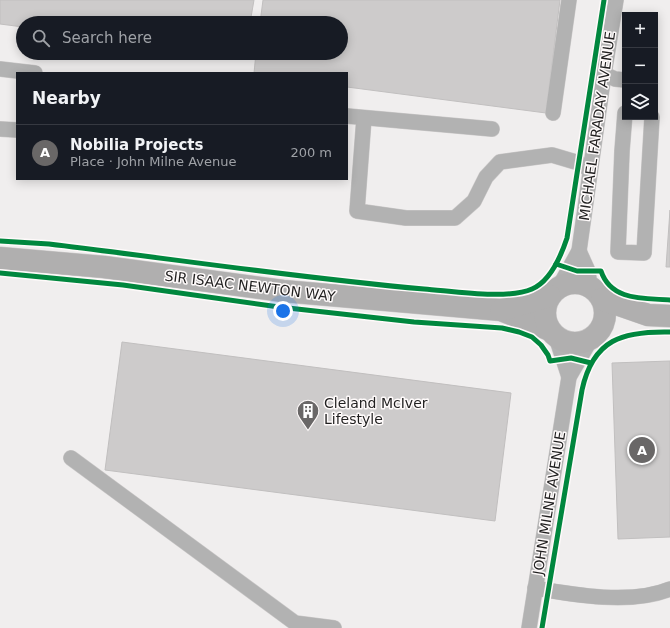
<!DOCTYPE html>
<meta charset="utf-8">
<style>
body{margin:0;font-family:"DejaVu Sans",sans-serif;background:#242831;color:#f1f3f6}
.controls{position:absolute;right:12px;top:12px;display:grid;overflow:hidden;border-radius:0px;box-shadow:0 2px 10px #0003}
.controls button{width:36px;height:36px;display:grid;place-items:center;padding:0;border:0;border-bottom:1px solid #363941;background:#171b24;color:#f1f3f6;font:20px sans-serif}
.you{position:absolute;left:283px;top:311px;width:14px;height:14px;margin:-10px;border:3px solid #fff;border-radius:50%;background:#1a73e8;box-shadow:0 0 0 6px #1a73e833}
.badge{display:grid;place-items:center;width:26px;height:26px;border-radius:50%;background:#696767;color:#fff;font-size:13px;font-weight:700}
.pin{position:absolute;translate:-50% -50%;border:2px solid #fff;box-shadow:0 1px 4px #0006}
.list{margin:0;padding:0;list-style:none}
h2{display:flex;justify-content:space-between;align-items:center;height:52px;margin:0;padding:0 16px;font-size:17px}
h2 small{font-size:13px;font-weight:400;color:#9ea1a6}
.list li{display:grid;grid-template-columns:26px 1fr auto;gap:12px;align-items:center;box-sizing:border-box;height:56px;padding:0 16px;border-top:1px solid #363941}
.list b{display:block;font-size:15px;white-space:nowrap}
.list p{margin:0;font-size:13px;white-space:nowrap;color:#9ea1a6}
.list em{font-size:13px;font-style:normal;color:#9ea1a6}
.icon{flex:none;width:22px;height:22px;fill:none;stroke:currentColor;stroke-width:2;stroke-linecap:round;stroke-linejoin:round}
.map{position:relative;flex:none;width:670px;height:628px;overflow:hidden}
.search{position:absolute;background:#171b24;box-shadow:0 2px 10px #0003;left:16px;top:16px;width:332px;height:44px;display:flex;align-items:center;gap:10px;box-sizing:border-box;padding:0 14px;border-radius:22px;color:#9ea1a6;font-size:15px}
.panel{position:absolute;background:#171b24;box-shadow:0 2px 10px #0003;left:16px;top:72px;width:332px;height:108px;border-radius:0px}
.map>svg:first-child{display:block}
</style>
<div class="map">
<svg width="670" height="628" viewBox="0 0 670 628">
<rect width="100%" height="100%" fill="#f0eeee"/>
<!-- building -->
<g fill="#cdcbcb" stroke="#c1bfbf">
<path d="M0,0h254l-4,23h-227v4l-23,-3z"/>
<path d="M263,0h297l-14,113 -199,-26v-14h-93l2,-20h85v-30h-81z"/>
<path d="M215,53h31v4z"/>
<path d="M670,210v57h-4z"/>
<path d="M122,342l389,51 -16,128 -390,-51z"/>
<path d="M670,361v176l-52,2 -6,-176z"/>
</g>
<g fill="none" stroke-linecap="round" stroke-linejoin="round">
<!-- minor casing -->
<g stroke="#cbc9c9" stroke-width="16">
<g id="minor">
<path d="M0,69l35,4"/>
<path d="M604,74l11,5 10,1"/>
<path d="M553,113l16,-113"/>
<path d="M625,113l-3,38 -4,101 26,1 8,-136"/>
<path d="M347,116l145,13"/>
<path d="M364,118l-7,93 49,7h49l19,-17 12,-24 14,-15 52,-7 27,8 11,7"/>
<path d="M0,129l17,1"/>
<path d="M579,251l9,20 2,16"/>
<path d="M559,287l20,-36 25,-177 12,-74"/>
<path d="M556,337l13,40"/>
<path d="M71,458l224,165 39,5"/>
<path d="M535,588c39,7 97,17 135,1"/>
<path d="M529,628l40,-251 22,-38"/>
</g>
</g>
<!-- highway casing -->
<g stroke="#cbc9c9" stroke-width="23">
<g id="highway">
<path d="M0,258l104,9 179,24 218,19 49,20"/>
<circle cx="575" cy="313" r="30"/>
<path d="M602,299l46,16 22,1"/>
<path d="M501,310l49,-14"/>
</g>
</g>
<!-- minor -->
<use href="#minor" stroke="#b2b2b2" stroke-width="15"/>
<!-- highway -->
<use href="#highway" stroke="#b0afaf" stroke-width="22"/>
<!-- cycleway casing -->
<g stroke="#fefafa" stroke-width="8">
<g id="cycleway">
<path d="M0,241l49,3c125,15 250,34 375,45 28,2 84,11 108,0 19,-8 29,-33 35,-51l37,-238"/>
<path d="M556,264l21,7h24c10,30 42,27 69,29"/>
<path d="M0,273l123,12 156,22 135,15 88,6 17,4 13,5 9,8 7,10 2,6 21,-3 20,5"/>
<path d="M542,628l40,-238c11,-51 41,-59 88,-58"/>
</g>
</g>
<!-- cycleway -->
<use href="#cycleway" stroke="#00873e" stroke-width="5"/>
</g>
<!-- icons -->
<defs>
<g id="building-pin" transform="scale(1.15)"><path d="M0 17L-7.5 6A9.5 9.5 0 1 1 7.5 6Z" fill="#696767" stroke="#fefafa"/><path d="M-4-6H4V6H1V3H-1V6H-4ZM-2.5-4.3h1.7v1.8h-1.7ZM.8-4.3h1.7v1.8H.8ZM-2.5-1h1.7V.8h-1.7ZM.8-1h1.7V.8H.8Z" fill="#fff"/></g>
</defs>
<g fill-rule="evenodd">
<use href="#building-pin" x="308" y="411"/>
</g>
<g text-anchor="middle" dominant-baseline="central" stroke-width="3" stroke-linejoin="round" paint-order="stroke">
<!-- street labels -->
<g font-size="14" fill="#201f1f" stroke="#fefafa">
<text transform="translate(597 126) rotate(-82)">MICHAEL FARADAY AVENUE</text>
<text transform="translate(250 286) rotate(7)">SIR ISAAC NEWTON WAY</text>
<text transform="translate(549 503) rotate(-81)">JOHN MILNE AVENUE</text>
</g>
<!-- poi labels -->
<g font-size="14" fill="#201f1f" stroke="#fefafa" text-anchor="start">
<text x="324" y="403">Cleland McIver<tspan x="324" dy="16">Lifestyle</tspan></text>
</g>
</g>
</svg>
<div class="controls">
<button>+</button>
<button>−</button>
<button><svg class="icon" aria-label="layers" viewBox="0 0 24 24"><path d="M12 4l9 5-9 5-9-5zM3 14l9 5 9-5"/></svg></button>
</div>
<div class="you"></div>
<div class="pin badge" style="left:642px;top:450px">A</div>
<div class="search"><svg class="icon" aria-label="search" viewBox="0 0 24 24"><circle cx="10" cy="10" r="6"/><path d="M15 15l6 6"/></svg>Search here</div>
<section class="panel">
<h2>Nearby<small></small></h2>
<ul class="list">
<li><span class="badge">A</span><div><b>Nobilia Projects</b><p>Place · John Milne Avenue</p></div><em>200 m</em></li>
</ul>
</section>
</div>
